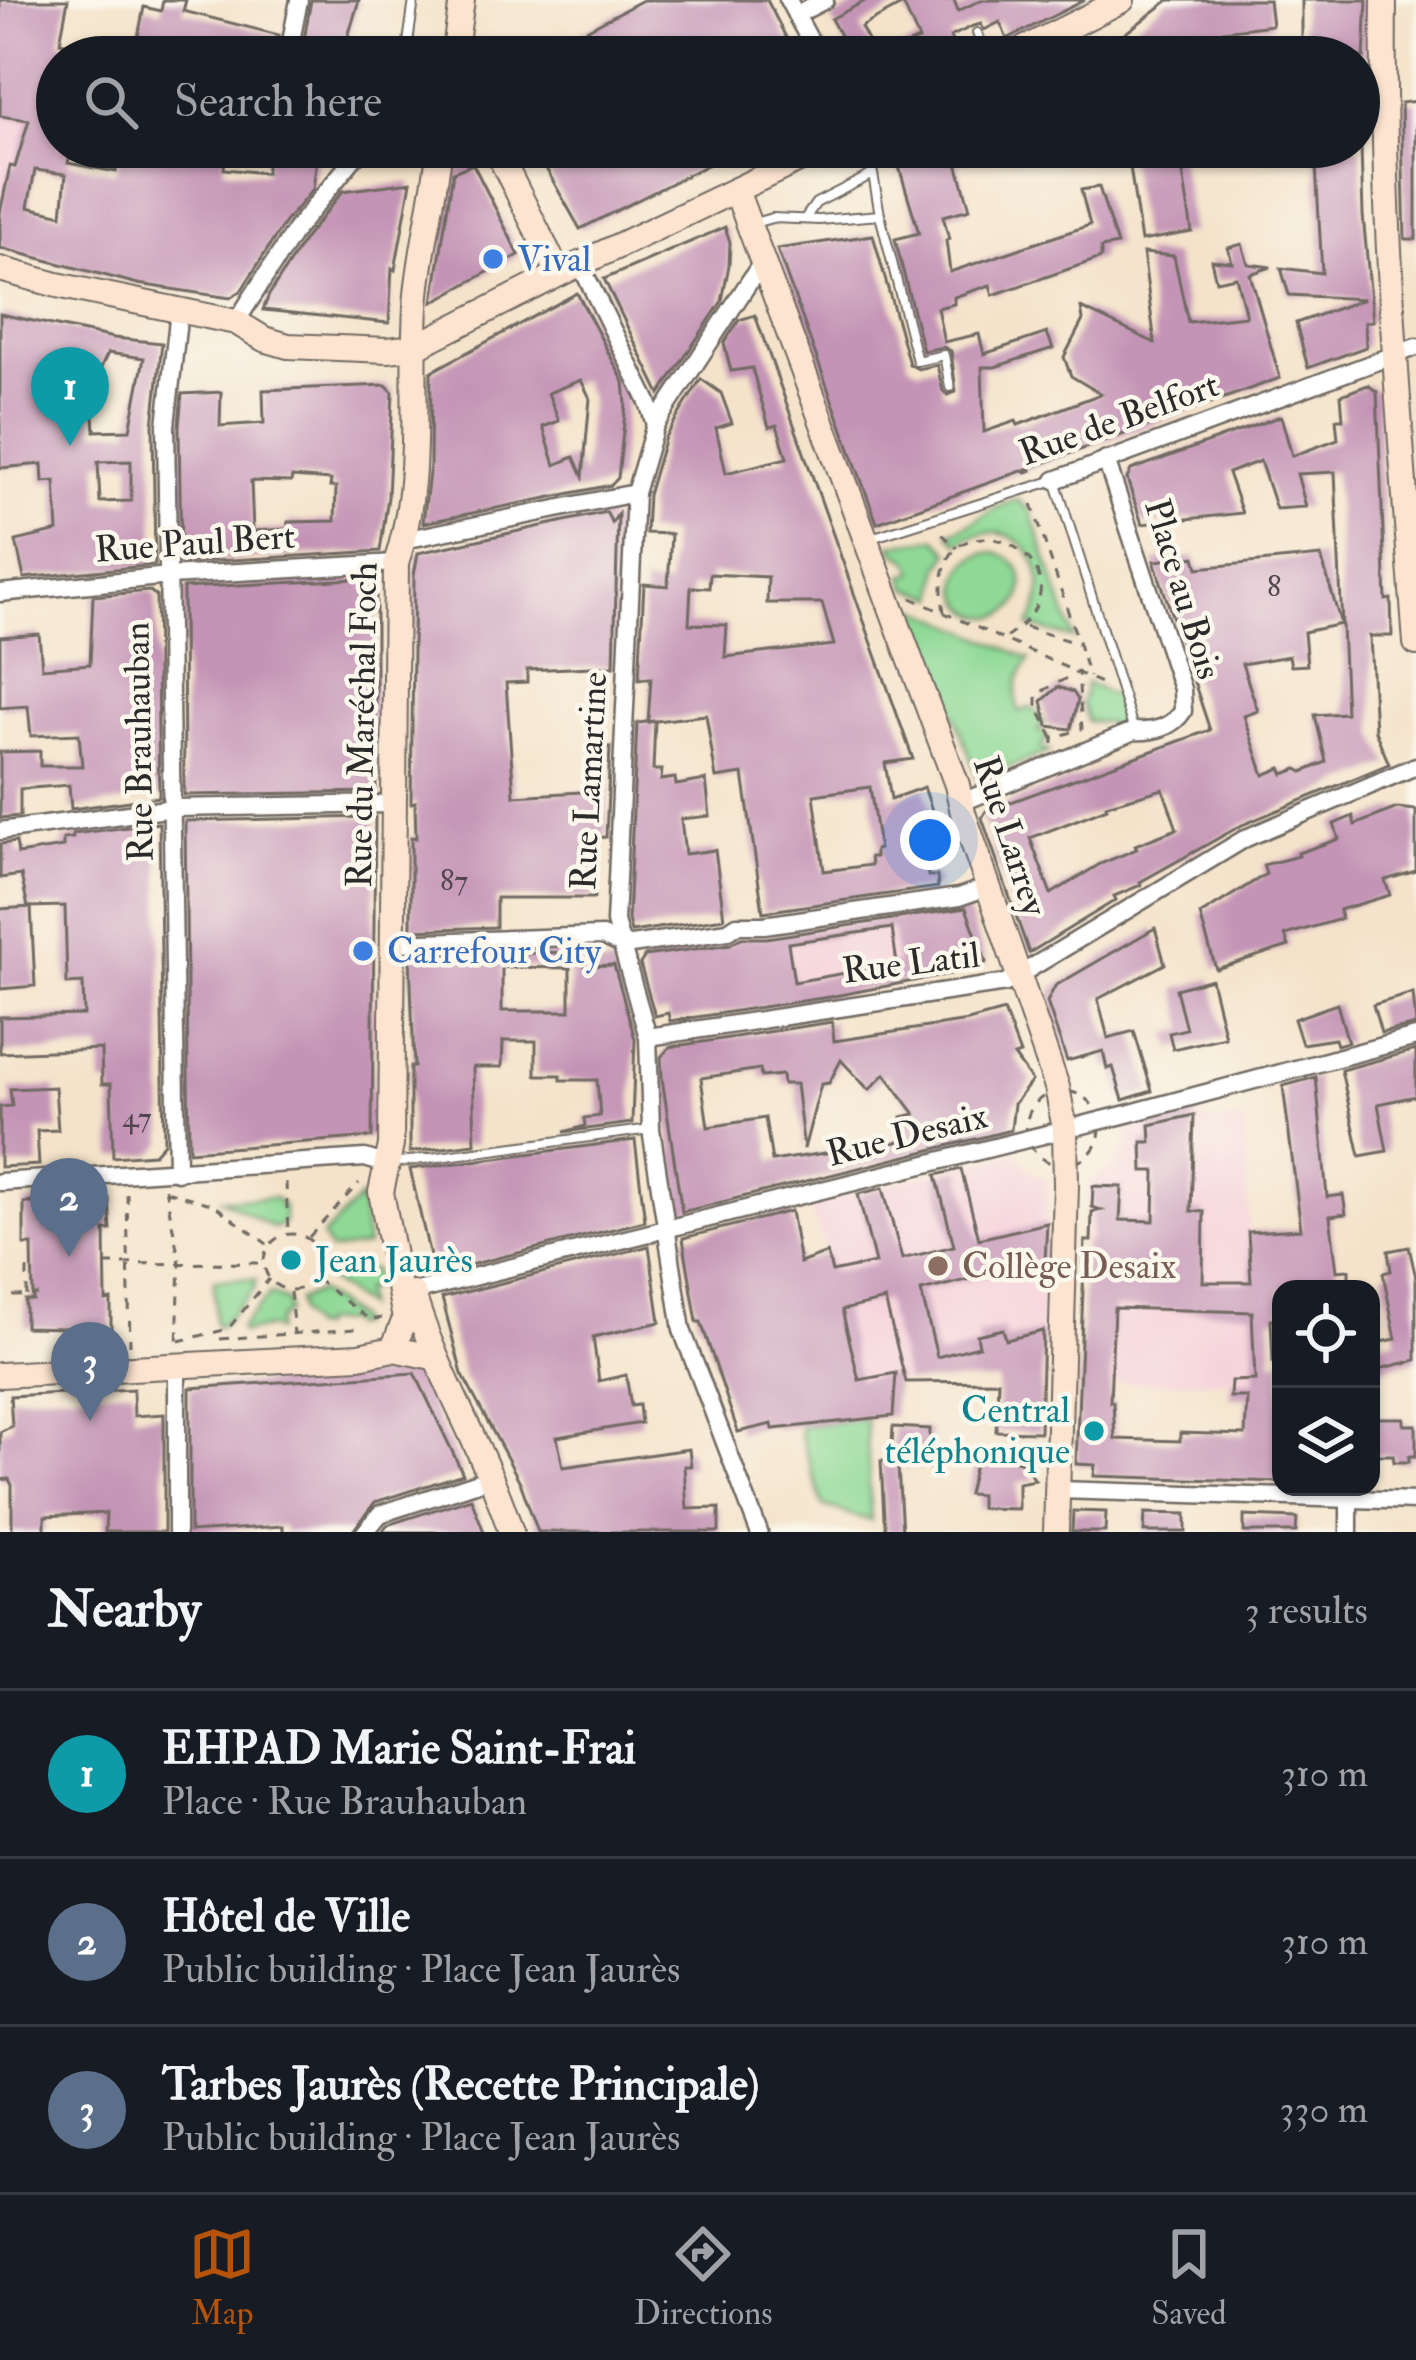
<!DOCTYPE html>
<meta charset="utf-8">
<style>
body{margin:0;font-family:"IM FELL Double Pica",serif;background:#242831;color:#f1f3f6}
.controls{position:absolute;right:36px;bottom:36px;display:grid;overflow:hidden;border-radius:24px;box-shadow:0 3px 9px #0004}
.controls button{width:108px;height:108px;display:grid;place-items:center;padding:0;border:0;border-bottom:3px solid #363941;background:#171b24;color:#f1f3f6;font:60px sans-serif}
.you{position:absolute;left:930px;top:840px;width:42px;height:42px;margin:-30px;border:9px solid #fff;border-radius:50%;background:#1a73e8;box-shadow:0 0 0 18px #1a73e833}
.badge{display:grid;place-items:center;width:78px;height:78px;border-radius:50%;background:#b45309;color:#fff;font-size:39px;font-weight:700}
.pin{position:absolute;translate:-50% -99px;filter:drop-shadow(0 3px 6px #0008)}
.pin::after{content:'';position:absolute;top:63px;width:42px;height:36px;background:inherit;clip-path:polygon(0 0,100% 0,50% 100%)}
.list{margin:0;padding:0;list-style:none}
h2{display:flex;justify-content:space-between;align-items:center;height:156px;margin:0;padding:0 48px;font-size:51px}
h2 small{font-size:39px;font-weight:400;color:#9ea1a6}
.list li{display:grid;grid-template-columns:78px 1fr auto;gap:36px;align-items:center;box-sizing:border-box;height:168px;padding:0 48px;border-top:3px solid #363941}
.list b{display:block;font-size:45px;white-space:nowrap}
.list p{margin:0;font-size:39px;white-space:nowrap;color:#9ea1a6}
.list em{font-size:39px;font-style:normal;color:#9ea1a6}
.icon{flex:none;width:66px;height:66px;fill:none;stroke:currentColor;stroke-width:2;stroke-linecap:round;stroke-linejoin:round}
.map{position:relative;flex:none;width:1416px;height:1532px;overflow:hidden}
.search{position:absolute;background:#171b24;box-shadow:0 3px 9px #0004;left:36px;right:36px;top:36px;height:132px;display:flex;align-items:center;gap:30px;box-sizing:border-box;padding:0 42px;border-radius:66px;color:#9ea1a6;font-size:45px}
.sheet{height:660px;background:#171b24}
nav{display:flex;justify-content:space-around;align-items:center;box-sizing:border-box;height:168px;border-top:3px solid #363941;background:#171b24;font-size:33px;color:#9ea1a6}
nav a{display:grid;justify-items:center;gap:6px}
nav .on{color:#b45309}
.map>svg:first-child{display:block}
</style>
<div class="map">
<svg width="1416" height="1532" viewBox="0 0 1416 1532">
<rect width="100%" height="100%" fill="#fbf7ec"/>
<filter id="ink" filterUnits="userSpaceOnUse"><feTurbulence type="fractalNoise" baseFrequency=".00833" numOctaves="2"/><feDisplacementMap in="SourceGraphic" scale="24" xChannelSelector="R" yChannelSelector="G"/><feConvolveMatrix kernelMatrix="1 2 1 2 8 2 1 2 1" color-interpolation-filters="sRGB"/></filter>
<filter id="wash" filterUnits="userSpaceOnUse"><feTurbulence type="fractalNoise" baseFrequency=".004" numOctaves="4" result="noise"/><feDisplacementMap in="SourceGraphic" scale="48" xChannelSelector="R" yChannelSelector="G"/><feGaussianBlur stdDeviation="2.7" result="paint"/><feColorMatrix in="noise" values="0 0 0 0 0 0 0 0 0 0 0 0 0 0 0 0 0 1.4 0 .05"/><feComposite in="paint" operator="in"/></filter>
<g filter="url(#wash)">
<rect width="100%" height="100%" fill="#f4e3ca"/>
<!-- built -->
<g fill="#f5cfd9">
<path d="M0,0l48,117 -16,53h3l-16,83 -19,-5z"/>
<path d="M965,904l21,58 -4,6 -213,38 -28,-15 -7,-53z"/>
<path d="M1202,1113l1,8 42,-1 10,260 -174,4 6,-201 25,-16 10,-13 7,-25z"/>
<path d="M1016,1152l12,16 20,13 -6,199 -156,2 -20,3 -2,-6 -5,1 -32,-127 -19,-49z"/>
</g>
<!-- green -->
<g fill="#8fd996" stroke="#5d8260" stroke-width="3">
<path d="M1018,500l13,12 43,127 -45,-13c34,-56 -14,-119 -70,-83l-10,-10c26,-8 43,-28 69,-33z"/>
<path d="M936,538l14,14 -10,15 -3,30 -29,-9 -4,-12 10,-4 -4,-11 -17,-11 -1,-5z"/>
<circle cx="991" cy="585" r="32"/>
<path d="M915,607l115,52c-12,17 -18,32 -11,53l13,-5 12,16 -6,7 10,6 -7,11 8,5 -71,27z"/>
<path d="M1086,683l31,14 4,19 -10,14 -3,-7 -21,-2 -5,-17z"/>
<path d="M274,1198l10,9v17l-11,4 -51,-29z"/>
<path d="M360,1198l7,48 -37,5 -8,-14z"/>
<path d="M373,1270l2,17 -12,3 2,17 -38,-28 5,-5z"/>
<path d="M241,1279l15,1 -2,10 -35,37 -4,-2 -1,-45z"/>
<path d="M318,1292l38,27 1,6 -8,1 -2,-5 -27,2 -1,5h-9l-11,-16 -1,-12z"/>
<path d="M270,1294l17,7 1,11 -10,8 -2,11 -7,-4 -27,6 -2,-5z"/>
<path d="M866,1419l5,102 -48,-15 -23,-73 1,-7z"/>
</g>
<g id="blocks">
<!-- building -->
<g fill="#c494b6" fill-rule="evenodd">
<path d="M0,0h68l-8,42 35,8 -1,7h-37l-3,71 3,1v18h15l-4,16 48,9 3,-25 107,1 -2,21 42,4 1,-18 50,3 -4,31 -28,33 -44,69 -11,7 -92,-14 -138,-36v-35l10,-47 5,1 14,-47 -29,-4zM35,170l31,4 -4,41 -34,-8z"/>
<path d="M163,0h23l-3,11 96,24 -4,22h-141l10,-50 17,4z"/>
<path d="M311,0h48l-17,57h-41z"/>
<path d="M643,0h124l29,57h-261z"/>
<path d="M867,0h87l4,11 23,-11h104l-78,39 -7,-17 -16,8 -3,-6 -8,2 -23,11 8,20h-80l41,-17 -16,-36 -42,23 15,30h-24l-21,-38z"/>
<path d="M1169,0h100l3,25 -49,6 5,26h-26l-3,-15 -27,5 -15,10h-74l40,-22z"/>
<path d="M1302,0h65l-3,57h-45l1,-10h-18z"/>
<path d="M1416,101v138h-11l-4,-136z"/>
<path d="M539,147h204l-163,82 -36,-64 3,-2z"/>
<path d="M893,147h103l1,4 -40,12 13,46 -27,7 6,23 -3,1 4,32 140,-47 -9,-35 18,-3 18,58 -16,3v10l-108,37 -3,-10 -36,12v7l-17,4 7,34 35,-8 5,20 63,-21 6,15 -58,19h-13l2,65 32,-11 2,4 83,-31 -30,-18 -7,-19 19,-37 -2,-12 74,35 -12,-90 31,3 14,66 58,-6 -10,-39 -20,4 -5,-21 21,2 -4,-14 14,-4 6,20 23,3 -21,7 30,104 -403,145 -100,-274 96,-14 36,129 9,5 19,-4 6,26 5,4 8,-3 -5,-41 -8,-4 -20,4 -28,-112 24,-6z"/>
<path d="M1143,147h36l13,85 -51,9 -12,-81 6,-1 -1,-5 10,-2z"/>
<path d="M1315,147h46l2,68 10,106 -8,1 1,25 -58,21 -12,-45 68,-24 -75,-4 -8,-27 41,5z"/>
<path d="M473,164l46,91 -86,47 20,-130z"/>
<path d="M411,182l-16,88 -3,-2 -3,55 -126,-13 6,-15 37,-58 37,-46z"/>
<path d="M725,227l5,15 -1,23 -7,36 -62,93 -56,-115z"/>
<path d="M577,293l47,89 2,22 -8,74 -7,7 -188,38 7,-58 1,-93zM581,380l9,18 -7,79 -9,-20 -19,8 -12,-38 16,-6 -11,-28z"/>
<path d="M0,314l114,24 48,5 -9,82 2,140 -131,13 -8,-37 42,-10 -3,-50 -12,1 -1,-18 -42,4zM108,353l36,5 -14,72 -35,1 -3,-45zM131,461v40l-31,1 -2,-40z"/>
<path d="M755,315l158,444 -28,4 6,36 33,-12 12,35 -23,8 4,29 9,-1 2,18h9l1,11 -175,25 -20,-138 -27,4 -10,-63 -58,7 3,-44 -12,1 5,-95 24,2 3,-52 -25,-1 2,-38 17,-58 36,-58 20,14 11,30 -16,5 10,45 61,-15 -10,-33 -8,2 -17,-59 -21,3 -7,-28 15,-23zM710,574l58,3 -1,26h55l12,42 -109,12 2,-32 -38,-1 2,-37 18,1zM870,787l9,62 -4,1v7h-5l1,8 -47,6 -10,-76z"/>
<path d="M386,385l7,7 -5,105 -8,54 -199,12 -2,-137 3,-32 39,-2 -1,34 44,-3 -1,-33zM292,477l39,3 -1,7h6l-1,34 -47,1v7l-35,2 -2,-50 40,1z"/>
<path d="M1368,385l9,7 9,208 5,-1 1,37h-22l5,95 14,33 -147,61 -102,57 1,3 -27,11 2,4 -87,53 -47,-135 4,-7 224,-81 -56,-169 41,-4 3,11 123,-12 20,68 -37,8 3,33 -16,1 -2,-10 -47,8 16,47 -14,5 20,59 17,-7 3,6 13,-5 6,3 23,-10 -11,-47 31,-2 -11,-241 -38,2 9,33 -30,2 -16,-48 -32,12 14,40 -100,11 -15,-45 4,-9 150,-54 11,40 46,-17 -2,-20h7l-2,-24zM1163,789l14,40 -42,16 2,4 -37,15 -49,30 -21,-56 77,-30 -1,-3z"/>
<path d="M606,512l6,11 6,-9 -4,152 -87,4v12l-21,1 8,113 84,-5 -1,-43 13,-1 -4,90 -16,1 -1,39h4l1,21h-98v29l-85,3v-93l5,1 -1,-36 -4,1 3,-228 4,-22z"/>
<path d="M376,578v214l-192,3 -1,-207z"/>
<path d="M150,591l6,5 3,201 -88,12 -2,-24 -49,4v27l-20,2v-66l40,-1v15h42l-3,-32 -48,2 -3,-30 -28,2v-71l39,-3 3,34 48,-4 3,-68z"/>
<path d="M1058,687l15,5 5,8 -7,29 -23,-3 -6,-25z"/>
<path d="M655,721l-2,49h9l-1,10 14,-2 1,7 30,-5 4,36 -29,3 4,35 30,-4 9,68 -93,14 -3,-12 9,-197z"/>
<path d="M1397,808l19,2v61l-31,9 5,15 -51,15 2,9 -56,16 4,11 -73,23 -16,-54 66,-41 -3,-9 36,-9 -1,-3 41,-14 -5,-15 19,-8 2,9z"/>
<path d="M375,817l-3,320 -183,14 -4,-330z"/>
<path d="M159,823l5,320 -10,11 -41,3 -2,-73h-9l-1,-35 -101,4v-36l84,-2 -1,-32 -16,1 -2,-78 -37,1 -7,-32 -21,3v-34l16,-2 2,12 45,-7v-8l10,-1v-4z"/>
<path d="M31,907l4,79 -35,3v-80z"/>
<path d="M966,908l20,54 -4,6 -153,29 -159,24 -2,-8 -13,3 -15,-52 5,-8 85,-12 11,-6h25zM892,928l5,36 -103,18 -6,-39z"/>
<path d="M1155,928l10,36 -67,35 10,39 26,-7 18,60 -29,9 -10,-33 -6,2 -4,-18 -36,10 -20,-59 8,-16z"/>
<path d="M585,952v14l29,-1 21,74 -3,84 -68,9 21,-6 -1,-8 16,-2 -3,-36h-36v-5h-25v-34h-33l-1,26h-29l2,77 -65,8v-85h4l-4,-112zM502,967l68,1v43h-68z"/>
<path d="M1211,979l14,58 -52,12 -4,-16 17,-4 -10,-40z"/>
<path d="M1413,993l3,32 -35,8 -8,-28z"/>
<path d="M1337,1004l11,38 -11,3 -2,-6 -33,5 -8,-25z"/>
<path d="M1004,1011l16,43 -6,2 18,25 -18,23 -3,26 -329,82 -20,-134 -1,-21 9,-10 162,-25 2,19 134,-20zM841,1060l28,30 16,-16 30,40 -13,3 3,24 -133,20 -7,-43 -57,9 -7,-49 59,-9 1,8 21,-2 1,9h13l8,65 17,-65 8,-1z"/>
<path d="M1416,1050v46l-38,8 9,47 -27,5 -19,-86z"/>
<path d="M1316,1077l11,120 16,-2 3,19 -16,2 7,55 12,-1v19h-68v28l-10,2 2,43 8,-2v122l-187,-6 1,-11 -19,-1 9,-223h6l1,-29 9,-2 -9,-3 1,-21 29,1 -2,33 34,1 1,-50h-12l-1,-29h9l-1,-17 44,-10 -3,96 13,1 -1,70h48l-3,-50 53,-3 -18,-143zM1114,1308l138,4 3,68 -24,1 -1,16h17l-2,38 -65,-2v8l-65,-2 -2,-37h-3z"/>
<path d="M55,1087l3,43 -21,1 2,34 -39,2v-60l12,-1 -2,-17z"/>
<path d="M635,1140l10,81 -211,53 -24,-105z"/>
<path d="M961,1169l18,70 68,-16 -2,38 -124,30 16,66 42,-11 -2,-11 26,-6 3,11 37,-9 -3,101 -44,-1 2,-50 -92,1 -21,-82 -43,10 17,70 37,-7 -3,43 -120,13 -1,-5 -34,8 -37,-110h-4l-14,-84 108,-27 9,52 27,-10 5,19 43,-9 -17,-69 25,-6 19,71 52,-13 -18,-71z"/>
<path d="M109,1199l2,31h-6l1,71 5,-1v29l-86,-2v-27h8l-1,-55h-8v-42z"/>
<path d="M649,1246l11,76 -67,15 6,44 27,-6 5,31 8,-1 2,18 -84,14 6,30 126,-18 2,17h-7l3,43 32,-1v24h-181l-18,-50 -58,-108 -20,-76z"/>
<path d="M1409,1247l7,31v82l-45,11v-27l25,-5 -13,-66 8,-2 -3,-20z"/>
<path d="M415,1373l48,101 -88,28 -23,30h-69v-6l-93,6v-144z"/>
<path d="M133,1389l1,27 30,-2v118h-59l1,-19 -61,3v16h-33v-47l-3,-6 -9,1v-48l12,-6 -2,-30z"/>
<path d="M1371,1418h33v7h12v31h-7v6h-15l-1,-7h-22z"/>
<path d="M893,1427l37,2 -1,39 -31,-1 4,65h-15l-3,-14 -3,-57h10z"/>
<path d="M995,1452l27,10 13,18 -17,3v26l-38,-1v-13l-12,-1 7,-30 19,-8z"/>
<path d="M471,1498l13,34h-102l5,-7z"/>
<path d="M1073,1511l33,1 -1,20h-33z"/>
<path d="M1145,1513l41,1v18h-42z"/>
<path d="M1244,1516l53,2 -1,14h-52z"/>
</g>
</g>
</g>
<g filter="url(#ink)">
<use href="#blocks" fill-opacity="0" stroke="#716b63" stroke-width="3"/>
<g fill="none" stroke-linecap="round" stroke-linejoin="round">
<!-- lane casing -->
<g stroke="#716b63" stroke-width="12">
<g id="lane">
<path d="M977,33l9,24"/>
<path d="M406,57l8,-57"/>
<path d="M880,215l37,146 27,-6 6,32"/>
<path d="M806,217l10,-14 57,-29"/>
<path d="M754,223l18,-5 47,2 61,-5 -7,-41 -10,-27"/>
<path d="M868,539l187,-59 79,251"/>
<path d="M393,1163l258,-34"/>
</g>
</g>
<!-- street casing -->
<g stroke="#716b63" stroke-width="21">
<g id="street">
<path d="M788,0l31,57"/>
<path d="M796,15l29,-15"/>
<path d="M288,57l11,-57"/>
<path d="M324,147l32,7"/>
<path d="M580,264l68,138 7,23"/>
<path d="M236,322l60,-93 67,-82"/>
<path d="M1055,480l361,-133"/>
<path d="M404,540l231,-47"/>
<path d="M0,593l169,-17 227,-13"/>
<path d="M960,803l174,-72c18,1 38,-3 49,-20l-1,-22 -76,-229"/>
<path d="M0,831l174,-23 219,-4"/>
<path d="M393,943l209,-7 22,10 104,-15 9,-6h27l195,-28 29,-10"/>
<path d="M648,1037l358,-54 240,-145 170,-72"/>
<path d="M177,1172l-11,-747 13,-114"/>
<path d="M0,1182l365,-24 20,6"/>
<path d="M413,1292l714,-178 289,-77"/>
<path d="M177,1375v157"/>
<path d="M1058,1490l358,11"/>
<path d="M365,1532l15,-18 114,-37"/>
<path d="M759,1532l-77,-202 -31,-201 -3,-92 -33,-115 20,-429 20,-68 106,-161"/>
<path d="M1349,1532v-32"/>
</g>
</g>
<!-- secondary casing -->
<g stroke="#716b63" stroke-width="28">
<g id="secondary">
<path d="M1384,0c-3,215 16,428 32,643"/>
<path d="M454,57l8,-57"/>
<path d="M1008,57l114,-57"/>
<path d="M495,147l64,127"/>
<path d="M736,190l221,595 6,28 94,274 8,42 1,57 -10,346"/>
<path d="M0,269l57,16 179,37 28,17 24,7 100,4 27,-3 144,-73 267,-127"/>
<path d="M413,1294c25,84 72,156 98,238"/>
<path d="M393,1349l12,-30 -24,-127 10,-47 5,-582c29,-85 13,-180 21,-269 5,-49 17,-98 23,-147"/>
<path d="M0,1375l359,-19 34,-7 40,8"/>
</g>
</g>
<!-- path -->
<g stroke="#716b63" stroke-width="3" stroke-dasharray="9 9" stroke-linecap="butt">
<path d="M1024,473l16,-6"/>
<path d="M1032,504l47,140"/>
<path d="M942,534l15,14"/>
<path d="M911,598l194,87"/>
<path d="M944,612c-24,-142 176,-49 60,27"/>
<path d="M1025,627l54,17 10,33"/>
<path d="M1053,738l-16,-32v-12l41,-22 4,57 -29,9v6"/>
<circle cx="1063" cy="1128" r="37"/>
<path d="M286,1182l2,50"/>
<path d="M165,1188l15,75 -3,82"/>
<path d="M166,1191l48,14 53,39"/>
<path d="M127,1194l3,151"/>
<path d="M30,1203l34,-3"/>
<circle cx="292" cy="1262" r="28"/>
<path d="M309,1237l50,-54"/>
<path d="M321,1259l51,-3"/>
<path d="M105,1264l157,-1"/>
<path d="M316,1279l54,41 12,-2"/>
<path d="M290,1292l4,42"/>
<path d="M13,1296l25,-1"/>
<path d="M27,1296v-31l5,-1"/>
<path d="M71,1326l1,19"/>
<path d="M220,1339l136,-10"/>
<path d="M179,1341l49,-12 41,-50"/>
</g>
<!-- lane -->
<use href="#lane" stroke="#fff" stroke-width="8"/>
<!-- street -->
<use href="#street" stroke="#fff" stroke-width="16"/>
<!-- secondary -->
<use href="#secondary" stroke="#fde4d0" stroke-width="24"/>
</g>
</g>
<!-- markers -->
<g fill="#3f7fe0" stroke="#fbf7ec" stroke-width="4.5">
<circle cx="493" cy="259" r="12"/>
<circle cx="363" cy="951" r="12"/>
</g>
<g fill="#0f9aa8" stroke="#fbf7ec" stroke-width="4.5">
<circle cx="291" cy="1260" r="12"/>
<circle cx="1094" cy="1431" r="12"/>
</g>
<circle fill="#8d6e63" stroke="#fbf7ec" stroke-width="4.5" cx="938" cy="1266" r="12"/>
<g text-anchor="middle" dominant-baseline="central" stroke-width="9" stroke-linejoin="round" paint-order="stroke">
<!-- number labels -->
<g font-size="30" fill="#51454e">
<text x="1274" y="586">8</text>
<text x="454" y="880">87</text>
<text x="137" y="1117">47</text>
</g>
<!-- shop labels -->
<g font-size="36" fill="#366cbe" stroke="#fbf7ec" text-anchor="start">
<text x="517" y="259">Vival</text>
<text x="387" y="951">Carrefour City</text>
</g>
<!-- street labels -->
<g font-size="36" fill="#2b2b2b" stroke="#fbf7ec">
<text transform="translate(1119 419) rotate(-20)">Rue de Belfort</text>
<text transform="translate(195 543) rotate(-4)">Rue Paul Bert</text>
<text transform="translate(1183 589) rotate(73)">Place au Bois</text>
<text transform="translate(362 725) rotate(-89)">Rue du Maréchal Foch</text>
<text transform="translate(139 742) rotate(-91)">Rue Brauhauban</text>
<text transform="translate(589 781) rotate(-87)">Rue Lamartine</text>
<text transform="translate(1010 836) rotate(72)">Rue Larrey</text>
<text transform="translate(911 963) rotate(-7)">Rue Latil</text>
<text transform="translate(907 1135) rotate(-14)">Rue Desaix</text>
</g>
<!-- culture labels -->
<g font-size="36" fill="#0d838f" stroke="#fbf7ec" text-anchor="start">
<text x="315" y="1260">Jean Jaurès</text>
<text x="1070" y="1410" text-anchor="end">Central<tspan x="1070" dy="41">téléphonique</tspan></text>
</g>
<!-- education labels -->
<g font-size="36" fill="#785e54" stroke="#fbf7ec" text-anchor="start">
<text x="962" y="1266">Collège Desaix</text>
</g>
</g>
</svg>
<div class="controls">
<button><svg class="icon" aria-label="locate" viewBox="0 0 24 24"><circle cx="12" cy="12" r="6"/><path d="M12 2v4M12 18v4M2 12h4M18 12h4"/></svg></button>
<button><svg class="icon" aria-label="layers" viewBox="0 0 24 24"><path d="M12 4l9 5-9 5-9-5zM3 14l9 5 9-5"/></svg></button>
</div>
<div class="you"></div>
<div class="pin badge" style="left:70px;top:446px;background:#0f9aa8">1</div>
<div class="pin badge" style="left:69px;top:1257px;background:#5c6f8a">2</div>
<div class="pin badge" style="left:90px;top:1421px;background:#5c6f8a">3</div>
<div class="search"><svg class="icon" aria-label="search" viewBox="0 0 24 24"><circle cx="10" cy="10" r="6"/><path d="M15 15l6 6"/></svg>Search here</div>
</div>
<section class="sheet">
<h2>Nearby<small>3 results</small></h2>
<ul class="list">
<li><span class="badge" style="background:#0f9aa8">1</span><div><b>EHPAD Marie Saint-Frai</b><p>Place · Rue Brauhauban</p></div><em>310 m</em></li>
<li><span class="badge" style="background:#5c6f8a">2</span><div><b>Hôtel de Ville</b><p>Public building · Place Jean Jaurès</p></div><em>310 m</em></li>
<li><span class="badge" style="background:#5c6f8a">3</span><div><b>Tarbes Jaurès (Recette Principale)</b><p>Public building · Place Jean Jaurès</p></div><em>330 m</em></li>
</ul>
</section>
<nav>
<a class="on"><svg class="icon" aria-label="map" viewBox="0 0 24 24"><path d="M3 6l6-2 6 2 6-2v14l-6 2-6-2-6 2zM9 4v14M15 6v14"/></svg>Map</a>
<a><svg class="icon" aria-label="directions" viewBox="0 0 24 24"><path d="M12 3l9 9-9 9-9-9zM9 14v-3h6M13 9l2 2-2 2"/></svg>Directions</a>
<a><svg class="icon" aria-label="saved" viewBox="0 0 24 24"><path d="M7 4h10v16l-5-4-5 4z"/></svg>Saved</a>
</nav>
